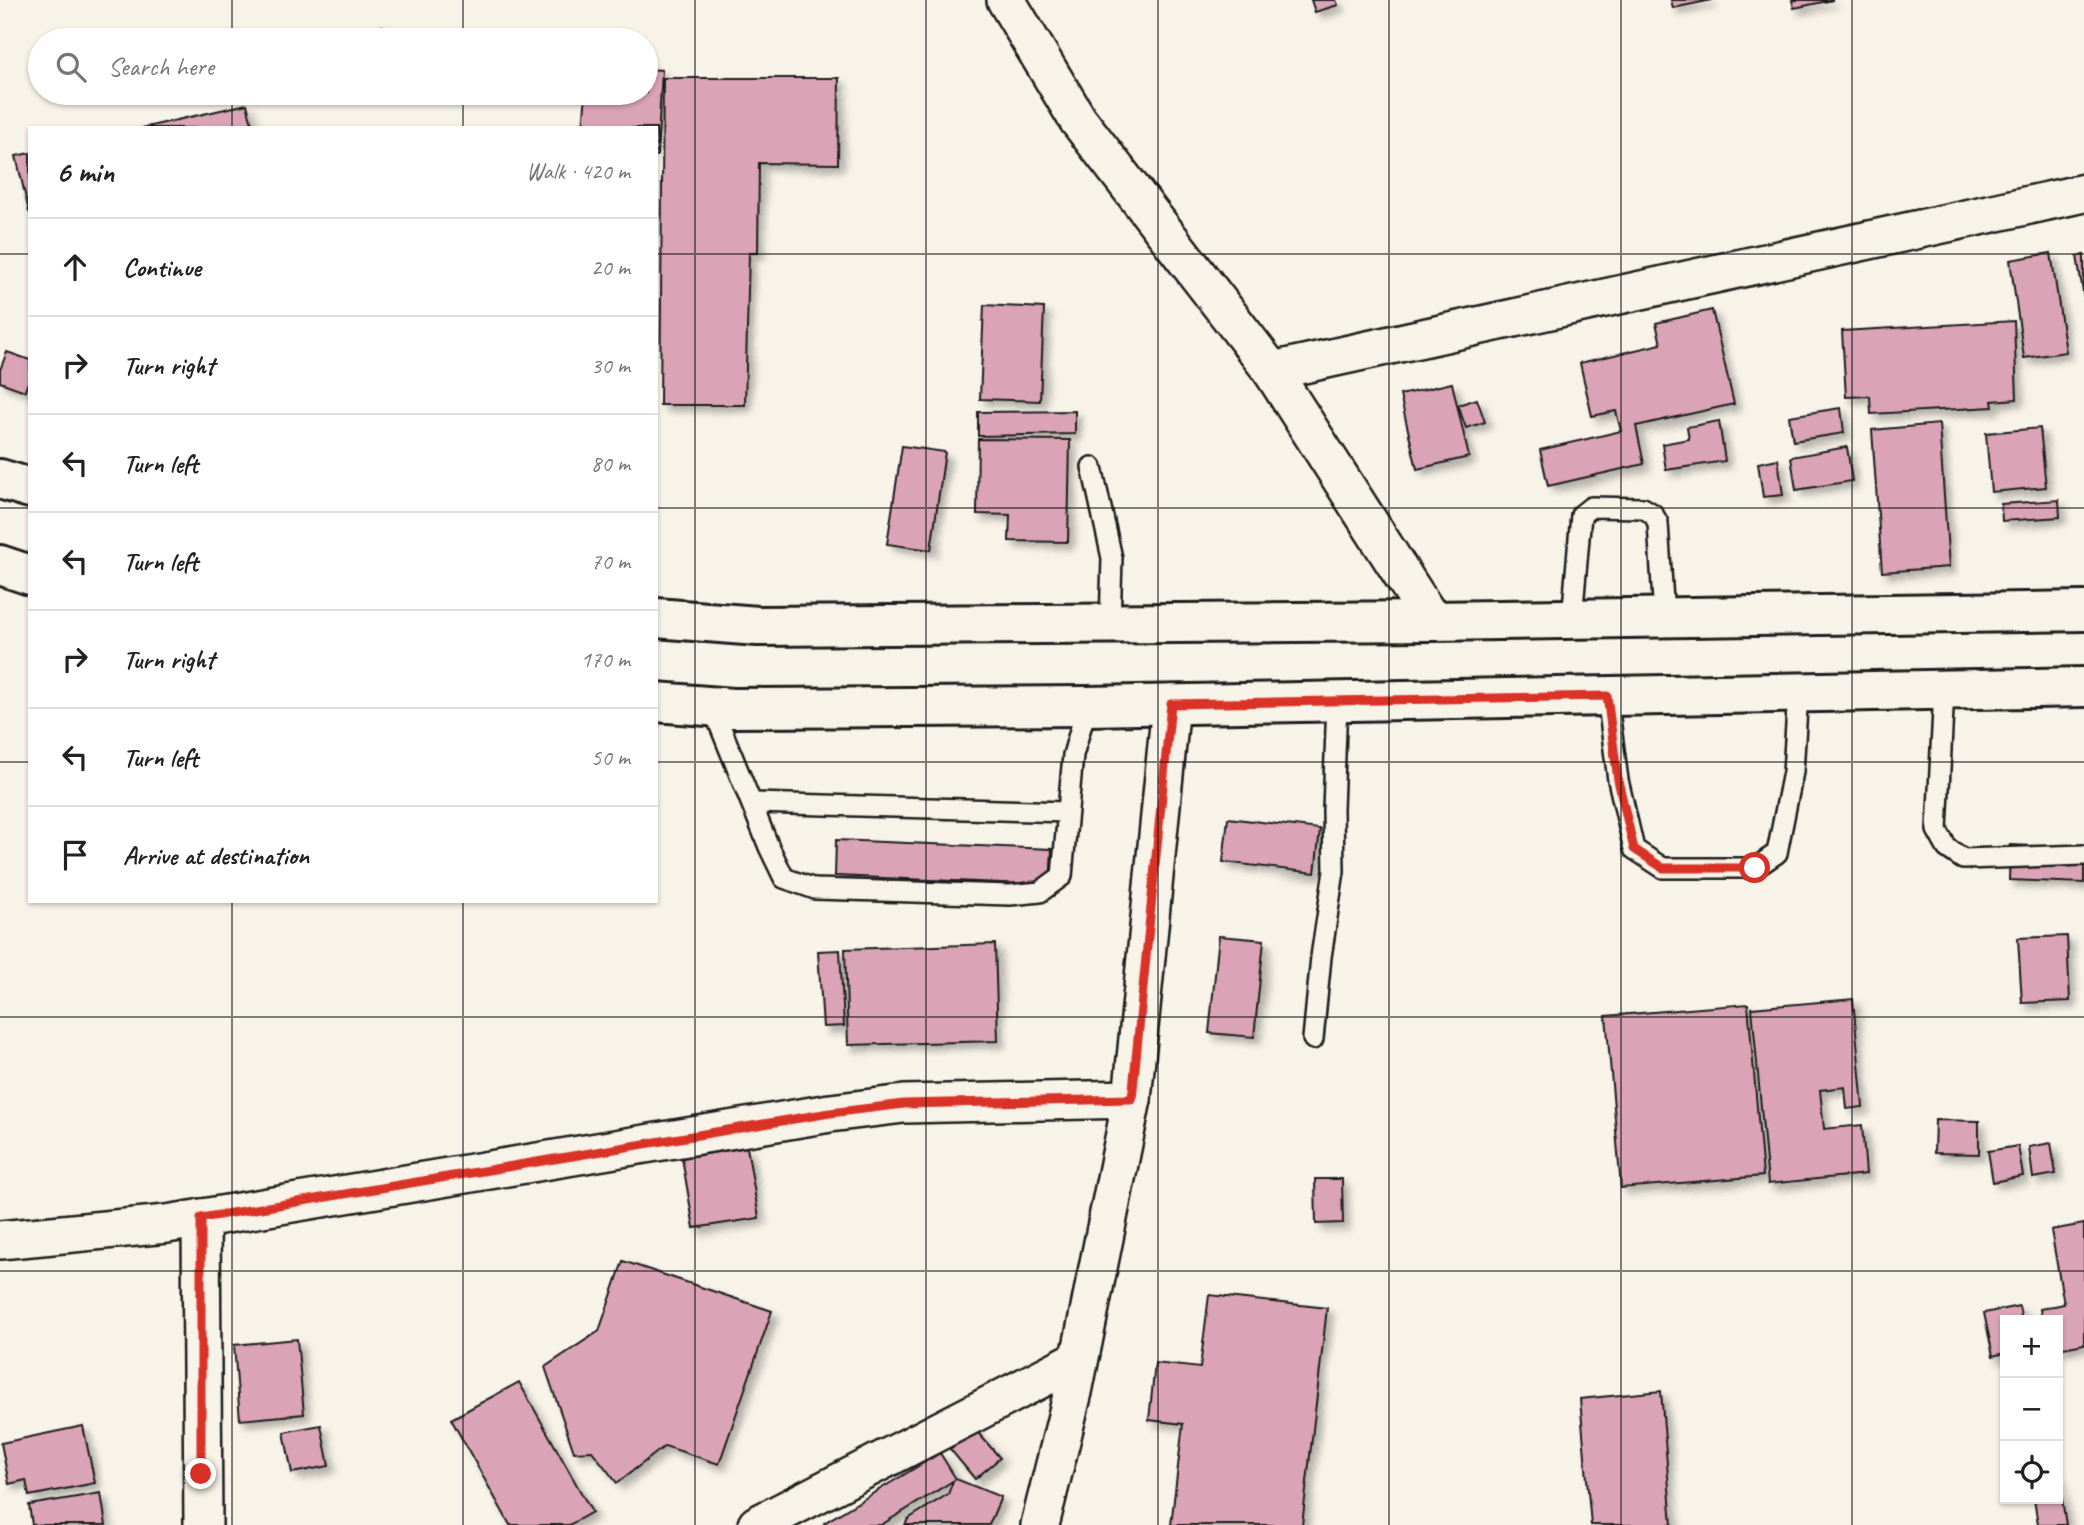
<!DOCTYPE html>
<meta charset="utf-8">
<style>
body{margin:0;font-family:Caveat,sans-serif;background:#f2f2f2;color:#222}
.controls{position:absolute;right:21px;bottom:21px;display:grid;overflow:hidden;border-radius:0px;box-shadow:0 2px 5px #0004}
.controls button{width:63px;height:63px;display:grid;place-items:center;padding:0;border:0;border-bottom:2px solid #e0e0e0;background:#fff;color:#222;font:35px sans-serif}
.stop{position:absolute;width:21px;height:21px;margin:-16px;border:5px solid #d93025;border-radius:50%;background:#fff}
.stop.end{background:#d93025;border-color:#fff;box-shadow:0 2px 7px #0008}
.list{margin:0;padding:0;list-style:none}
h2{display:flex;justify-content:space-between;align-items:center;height:91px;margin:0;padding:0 28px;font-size:30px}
h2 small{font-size:23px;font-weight:400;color:#767676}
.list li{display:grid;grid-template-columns:46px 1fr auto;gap:21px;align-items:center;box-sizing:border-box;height:98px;padding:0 28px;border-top:2px solid #e0e0e0}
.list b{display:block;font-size:26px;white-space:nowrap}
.list em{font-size:23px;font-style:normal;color:#767676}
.icon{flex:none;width:38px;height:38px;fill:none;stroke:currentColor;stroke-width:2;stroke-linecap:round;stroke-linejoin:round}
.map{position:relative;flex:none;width:2084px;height:1525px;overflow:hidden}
.search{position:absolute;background:#fff;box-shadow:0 2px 5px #0004;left:28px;top:28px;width:630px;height:77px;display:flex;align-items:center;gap:18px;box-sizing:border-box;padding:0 24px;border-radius:38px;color:#767676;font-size:26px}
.panel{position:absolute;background:#fff;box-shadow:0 2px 5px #0004;left:28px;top:126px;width:630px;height:777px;border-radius:0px}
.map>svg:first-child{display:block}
</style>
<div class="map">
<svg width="2084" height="1525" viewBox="0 0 2084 1525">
<defs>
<filter id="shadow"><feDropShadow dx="6" dy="6" stdDeviation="3.5" flood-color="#0004"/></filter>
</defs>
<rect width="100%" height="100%" fill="#f7f3e8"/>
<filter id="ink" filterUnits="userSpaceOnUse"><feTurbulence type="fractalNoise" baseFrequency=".0143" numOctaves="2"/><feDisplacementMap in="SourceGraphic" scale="14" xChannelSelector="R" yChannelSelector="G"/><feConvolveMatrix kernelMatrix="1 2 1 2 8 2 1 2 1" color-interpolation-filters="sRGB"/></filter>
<g filter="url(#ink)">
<!-- building -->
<g fill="#dba4b6" stroke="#1c1c1c" stroke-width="2" filter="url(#shadow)">
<path d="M1311,0h25l2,5 -23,7z"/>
<path d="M1671,0h41l-39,8z"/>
<path d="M1792,0h41l-39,8z"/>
<path d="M382,26l38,14h-43z"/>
<path d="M646,69l16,1 -5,87 -1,-29h-73l3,-35h60z"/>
<path d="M663,78h176l-1,86 -79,-1 -1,90h-9l-4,152h-85z"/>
<path d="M247,104l6,24h-111z"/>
<path d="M30,153v59h-1l-13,-56z"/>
<path d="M2051,253l15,99 -42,6 -14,-98z"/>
<path d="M2084,255v43l-7,-42z"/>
<path d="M984,305l60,3 -4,93 -60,-2z"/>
<path d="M1712,310l22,94 -98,22 8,38 -96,22 -8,-36 81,-19 -5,-20 -24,5 -12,-53 81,-19 -5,-21z"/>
<path d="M2014,321l3,78 -25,2 1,6 -122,7 -1,-18 -24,1 -4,-66z"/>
<path d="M7,352l23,8v16l-5,15 -25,-9v-12z"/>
<path d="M1452,383l17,74 -52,12 -17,-74z"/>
<path d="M1477,399l8,23 -19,6 -8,-23z"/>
<path d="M1841,408l3,25 -51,8 -4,-25z"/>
<path d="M1075,411v23l-97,2v-24z"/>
<path d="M1719,421l6,40 -59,9 -4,-26 27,-5 -2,-12z"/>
<path d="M1939,424l10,143 -67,5 -10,-142z"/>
<path d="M2040,428l6,59 -55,5 -5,-59z"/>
<path d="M978,439l92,1 -2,102 -59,-1 1,-26 -33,-1z"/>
<path d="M902,446l43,6 -14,98 -44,-6z"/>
<path d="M1847,447l5,34 -56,9 -5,-33z"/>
<path d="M1778,459l5,36 -20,2 -5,-34z"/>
<path d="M2059,500l1,17 -58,4 -1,-17z"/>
<path d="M1228,818l92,11 -5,44 -92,-11z"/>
<path d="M836,840l216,9 -2,36 -215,-9z"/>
<path d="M2010,845l74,3v35l-75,-3z"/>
<path d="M1219,936l45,4 -10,97 -45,-4z"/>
<path d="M2067,936l3,65 -48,2 -4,-65z"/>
<path d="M995,944l3,97 -150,4 -3,-96z"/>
<path d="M840,950l4,76 -21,1 -5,-76z"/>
<path d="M1853,999l10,108 -16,2 -2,-22 -25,3 4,39 38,-4 4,49 -98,10 -16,-176z"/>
<path d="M1748,1004l15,172 -142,12 -15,-172z"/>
<path d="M1935,1120l44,1v33l-45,-1z"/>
<path d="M2051,1143l5,31 -23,4 -4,-31z"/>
<path d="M2018,1146l5,30 -30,6 -5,-31z"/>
<path d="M747,1147l12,71 -65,10 -12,-70z"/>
<path d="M1315,1179h27l1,44 -27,1z"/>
<path d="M2084,1224v120l-26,5v-29h-16l-2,-11 24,-5 -13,-74z"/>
<path d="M623,1261l149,50 -53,153 -54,-18 -48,37 -25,-32 -18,1 -29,-85 54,-36z"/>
<path d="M1209,1295l118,13 -25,217h-131l12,-101 -34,-4 6,-57 45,5z"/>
<path d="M2019,1306l3,14h-17v33l-12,3 -9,-43z"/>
<path d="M297,1339l7,75 -64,6 -6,-75z"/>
<path d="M519,1382l73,130 -23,13h-59l-59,-106z"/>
<path d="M1661,1391l11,134h-81l-11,-126z"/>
<path d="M321,1425l8,41 -37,7 -8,-41z"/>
<path d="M83,1426l12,57 -66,13 -3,-16 -17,4 -8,-41z"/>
<path d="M975,1429l25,29 -25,21 -25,-30z"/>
<path d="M940,1453l16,26 45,18 -12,28h-84l3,-6 40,-25 5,-13 -72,44h-56l-1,-2z"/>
<path d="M2058,1473l8,52h-28l-4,-26h24z"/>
<path d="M101,1493l5,32h-74l-3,-20z"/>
</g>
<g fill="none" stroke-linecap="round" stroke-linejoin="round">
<!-- lane casing -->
<g stroke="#1c1c1c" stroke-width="24">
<g id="lane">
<path d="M1092,467l20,91 -2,66"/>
<path d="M1572,619l9,-104 10,-8 52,1 10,6 5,9 6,94"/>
<path d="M1944,689l-7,141 10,18 16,11 121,-4"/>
<path d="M1607,696l11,84 16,69 29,19h92l22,-15 16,-81 5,-80"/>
<path d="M712,706l57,141 15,31 31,11 195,6 30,-3 22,-16 11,-121 14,-49"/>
<path d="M752,803l315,9"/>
<path d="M1313,1039l8,-82 13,-86 -1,-61 4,-109"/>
</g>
</g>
<!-- street casing -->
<g stroke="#1c1c1c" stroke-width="42">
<g id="street">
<path d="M1006,0l72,120 194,251 160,250"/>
<path d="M1272,371l812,-178"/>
<path d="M201,1218l2,307"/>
<path d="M0,1240l167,-16 663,-111 74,-9 228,-5"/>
<path d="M757,1525l322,-166"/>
<path d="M1040,1525l33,-133 59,-293 39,-395"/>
</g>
</g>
<!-- primary casing -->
<g stroke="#1c1c1c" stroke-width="44">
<g id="primary">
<path d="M0,479l30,9"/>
<path d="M0,565l30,10"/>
<path d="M656,618l102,8 674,-5 652,-10"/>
<path d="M656,702l77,6 354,-2 997,-19"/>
</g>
</g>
<!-- lane -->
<use href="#lane" stroke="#f7f3e8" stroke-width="19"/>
<!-- street -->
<use href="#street" stroke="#f7f3e8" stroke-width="37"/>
<!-- primary -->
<use href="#primary" stroke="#f7f3e8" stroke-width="38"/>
</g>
</g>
<g fill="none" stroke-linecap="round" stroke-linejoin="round" filter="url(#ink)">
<!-- route -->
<path stroke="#d93025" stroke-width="9" d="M201,1474v-256l629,-105 74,-9 228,-5 39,-395 436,-8 11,84 16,69 29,19h92"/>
</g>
<!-- grid -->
<path fill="none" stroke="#1c1c1c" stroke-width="2" stroke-opacity="0.55" d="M232,0v40M463,0v40M695,0v1525M926,0v1525M1158,0v1525M1389,0v1525M1621,0v1525M1852,0v1525M232,93v35M463,93v35M0,254h30M656,254h1428M0,508h30M656,508h1428M0,762h30M656,762h1428M232,901v624M463,901v624M0,1017h2084M0,1271h2084"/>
</svg>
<div class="controls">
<button>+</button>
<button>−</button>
<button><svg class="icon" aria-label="locate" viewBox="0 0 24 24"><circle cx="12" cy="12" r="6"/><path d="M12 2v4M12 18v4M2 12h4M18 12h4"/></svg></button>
</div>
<div class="stop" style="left:1755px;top:868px"></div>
<div class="stop end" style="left:201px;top:1474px"></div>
<div class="search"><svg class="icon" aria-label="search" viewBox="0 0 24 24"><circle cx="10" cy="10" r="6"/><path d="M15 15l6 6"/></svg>Search here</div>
<section class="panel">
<h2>6 min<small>Walk · 420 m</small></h2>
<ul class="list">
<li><svg class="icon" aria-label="ahead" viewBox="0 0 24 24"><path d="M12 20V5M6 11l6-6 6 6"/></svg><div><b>Continue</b></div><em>20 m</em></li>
<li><svg class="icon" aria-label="right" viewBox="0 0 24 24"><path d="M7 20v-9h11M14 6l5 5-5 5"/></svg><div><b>Turn right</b></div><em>30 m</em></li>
<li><svg class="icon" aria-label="left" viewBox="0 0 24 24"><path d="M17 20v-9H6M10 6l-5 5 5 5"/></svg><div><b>Turn left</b></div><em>80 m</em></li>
<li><svg class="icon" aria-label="left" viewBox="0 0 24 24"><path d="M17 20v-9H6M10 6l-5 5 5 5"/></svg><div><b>Turn left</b></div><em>70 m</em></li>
<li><svg class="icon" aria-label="right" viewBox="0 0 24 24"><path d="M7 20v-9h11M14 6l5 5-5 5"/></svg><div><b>Turn right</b></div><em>170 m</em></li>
<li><svg class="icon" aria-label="left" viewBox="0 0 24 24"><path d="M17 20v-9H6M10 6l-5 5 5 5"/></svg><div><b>Turn left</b></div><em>50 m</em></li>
<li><svg class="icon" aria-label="arrive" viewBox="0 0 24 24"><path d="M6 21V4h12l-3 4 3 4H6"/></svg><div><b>Arrive at destination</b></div></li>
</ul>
</section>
</div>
